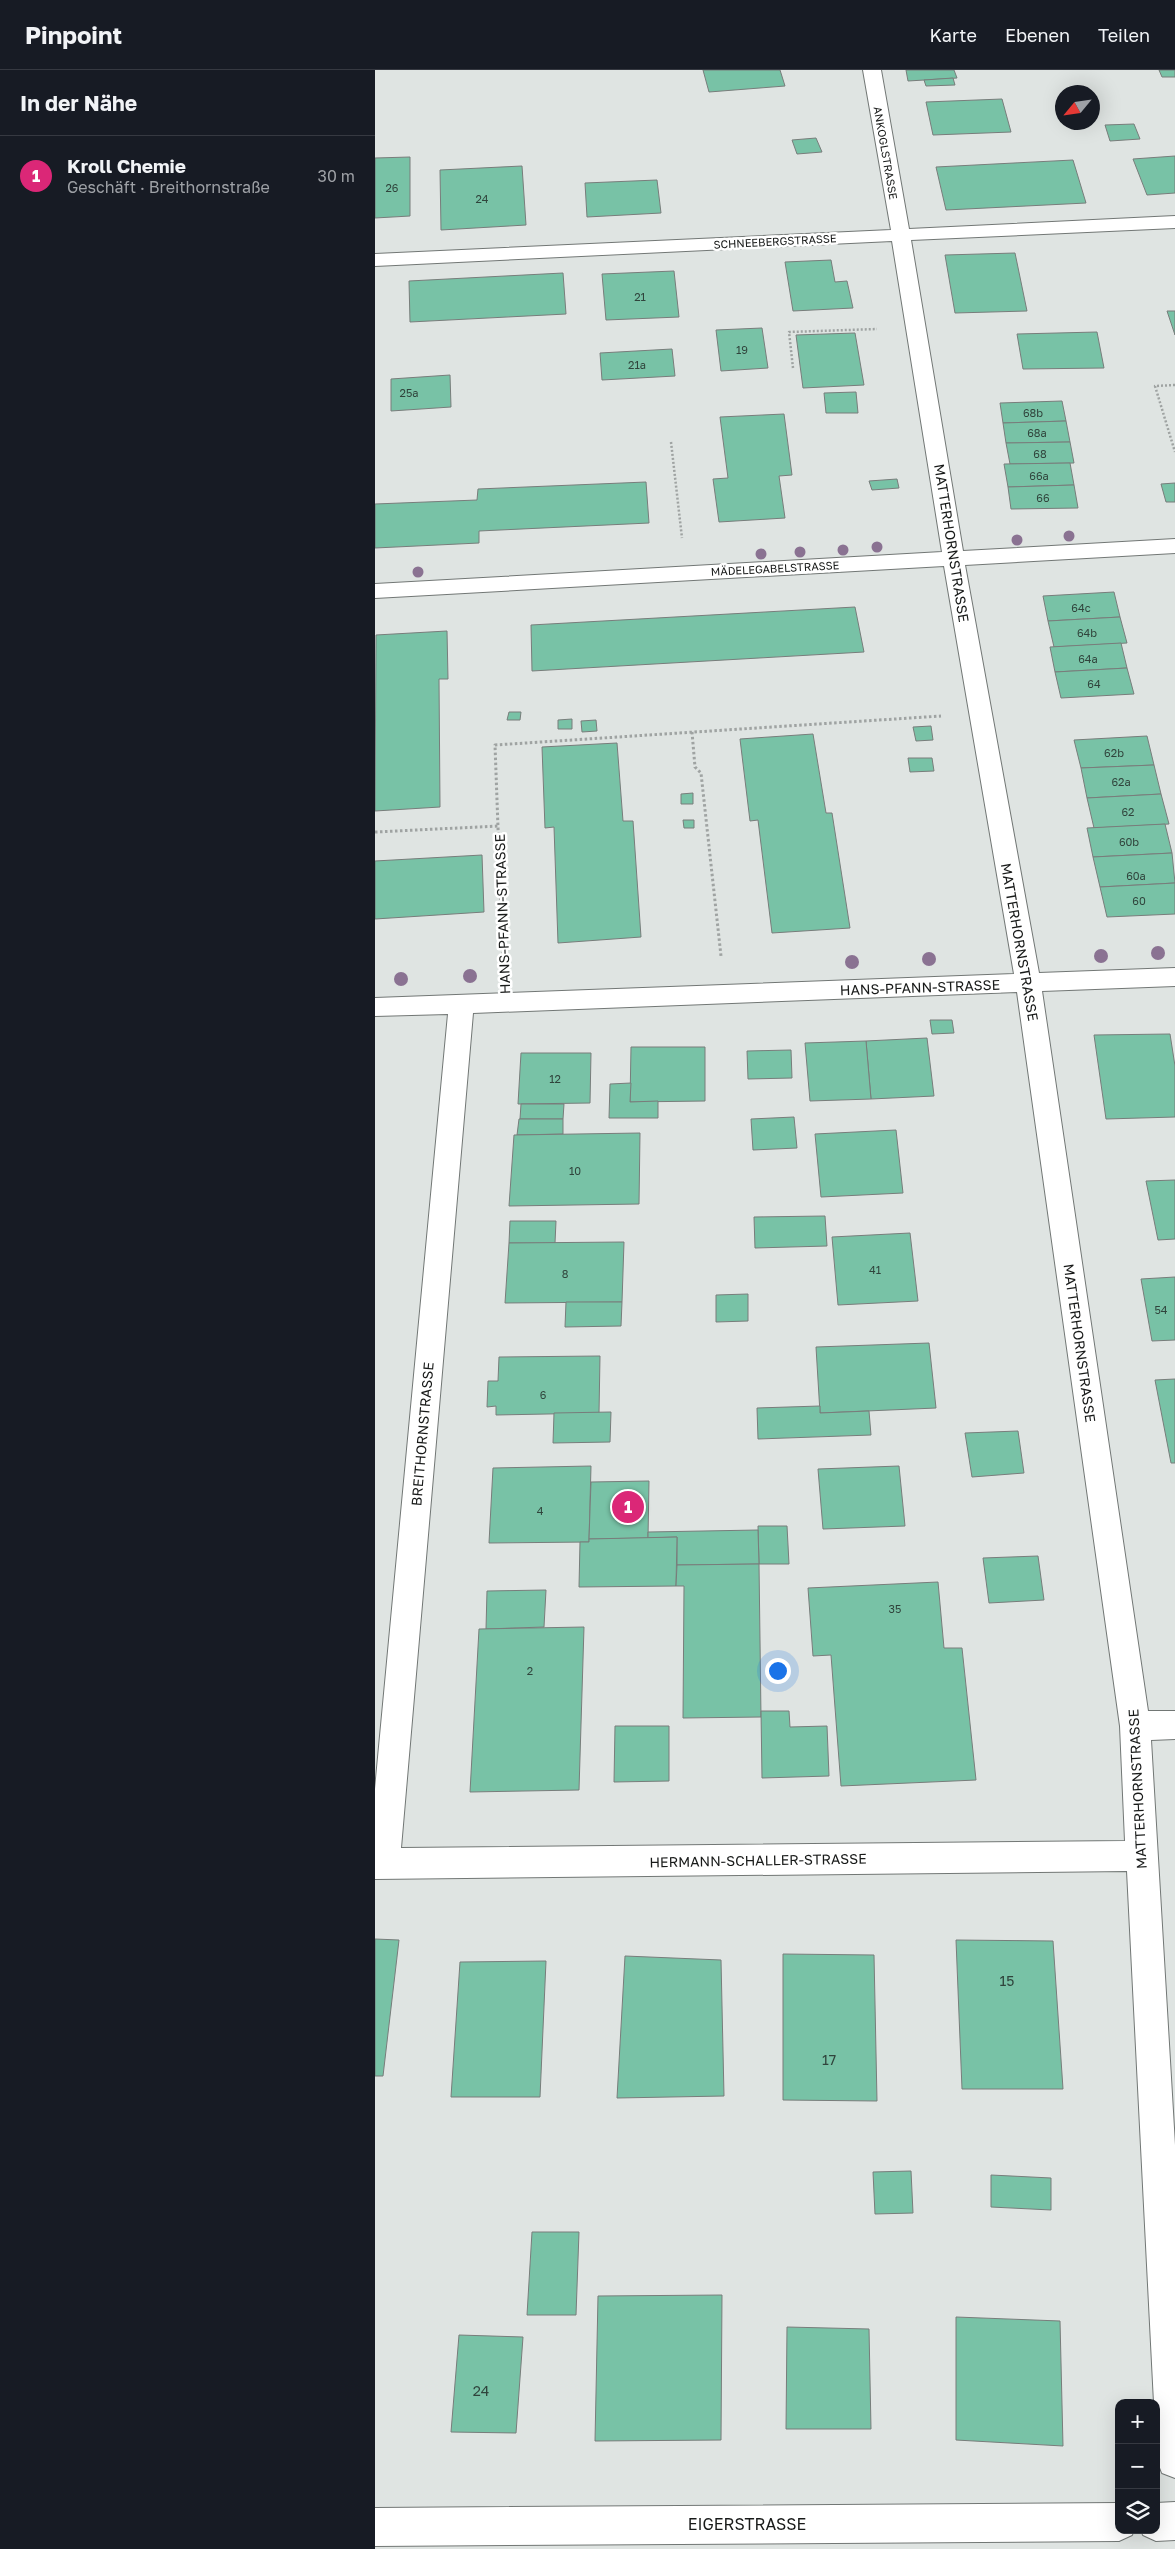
<!DOCTYPE html>
<html lang="de">
<meta charset="utf-8">
<style>
body{margin:0;font-family:"Golos Text",sans-serif;background:#242831;color:#f1f3f6}
.controls{position:absolute;right:15px;bottom:15px;display:grid;overflow:hidden;border-radius:10px;box-shadow:0 5px 20px #0002}
.controls button{width:45px;height:45px;display:grid;place-items:center;padding:0;border:0;border-bottom:1px solid #363941;background:#171b24;color:#f1f3f6;font:25px sans-serif}
.compass{position:absolute;left:680px;top:15px;width:45px;height:45px;border-radius:50%;background:#171b24;box-shadow:0 5px 20px #0002;rotate:241deg}
.you{position:absolute;left:402px;top:1600px;width:18px;height:18px;margin:-12px;border:4px solid #fff;border-radius:50%;background:#1a73e8;box-shadow:0 0 0 8px #1a73e833}
.badge{display:grid;place-items:center;width:32px;height:32px;border-radius:50%;background:#db2777;color:#fff;font-size:16px;font-weight:700}
.pin{position:absolute;translate:-50% -50%;border:2px solid #fff;box-shadow:0 1px 5px #0006}
.list{margin:0;padding:0;list-style:none}
h2{display:flex;justify-content:space-between;align-items:center;height:65px;margin:0;padding:0 20px;font-size:21px}
h2 small{font-size:16px;font-weight:400;color:#9ea1a6}
.list li{display:grid;grid-template-columns:32px 1fr auto;gap:15px;align-items:center;box-sizing:border-box;height:80px;padding:0 20px;border-top:1px solid #363941}
.list b{display:block;font-size:19px;white-space:nowrap}
.list p{margin:0;font-size:16px;white-space:nowrap;color:#9ea1a6}
.list em{font-size:16px;font-style:normal;color:#9ea1a6}
.icon{flex:none;width:28px;height:28px;fill:none;stroke:currentColor;stroke-width:2;stroke-linecap:round;stroke-linejoin:round}
.map{position:relative;flex:none;width:800px;height:2479px;overflow:hidden}
header{display:flex;align-items:center;gap:30px;box-sizing:border-box;height:70px;padding:0 25px;background:#171b24;border-bottom:1px solid #363941}
header strong{font-size:24px}
nav{display:flex;gap:28px;margin-inline-start:auto;font-size:18px}
main{display:flex}
aside{flex:1;background:#171b24}
.map>svg:first-child{display:block}
</style>
<header>
<strong>Pinpoint</strong>
<nav><a>Karte</a><a>Ebenen</a><a>Teilen</a></nav>
</header>
<main>
<aside>
<h2>In der Nähe<small></small></h2>
<ul class="list">
<li><span class="badge">1</span><div><b>Kroll Chemie</b><p>Geschäft · Breithornstraße</p></div><em>30 m</em></li>
</ul>
</aside>
<div class="map">
<svg width="800" height="2479" viewBox="0 0 800 2479">
<rect width="100%" height="100%" fill="#dfe4e2"/>
<!-- building -->
<g fill="#78c2a6" stroke="#787d7b">
<path d="M328,0h77l5,16 -76,6z"/>
<path d="M531,0h48l3,8 -49,3z"/>
<path d="M784,0h16v7h-13z"/>
<path d="M578,8l2,7 -29,1 -2,-6z"/>
<path d="M627,29l9,33 -78,3 -7,-33z"/>
<path d="M759,54l6,15 -30,2 -5,-16z"/>
<path d="M441,68l6,14 -25,2 -5,-14z"/>
<path d="M800,86v37l-28,2 -14,-36z"/>
<path d="M35,87v59l-35,2v-60z"/>
<path d="M698,90l13,43 -140,7 -10,-43z"/>
<path d="M147,96l4,59 -85,5 -1,-60z"/>
<path d="M282,110l4,33 -74,4 -2,-34z"/>
<path d="M640,183l12,58 -72,2 -10,-58z"/>
<path d="M456,190l4,22 12,-1 6,27 -60,3 -8,-49z"/>
<path d="M299,201l5,46 -73,3 -4,-46z"/>
<path d="M188,203l3,41 -156,8 -1,-41z"/>
<path d="M792,241h8v24z"/>
<path d="M387,258l6,40 -47,3 -5,-41z"/>
<path d="M722,262l7,36 -81,1 -6,-35z"/>
<path d="M480,263l9,52 -61,3 -7,-53z"/>
<path d="M297,279l3,27 -73,4 -2,-27z"/>
<path d="M75,305l1,32 -60,4v-32z"/>
<path d="M481,322l2,21h-32l-2,-20z"/>
<path d="M687,331l4,20 -63,2 -3,-20z"/>
<path d="M409,344l8,61 -13,1 6,42 -66,4 -6,-43 15,-1 -8,-61z"/>
<path d="M691,351l4,21 -64,1 -3,-20z"/>
<path d="M695,372l4,21 -64,1 -4,-21z"/>
<path d="M695,393l4,22 -66,2 -4,-23z"/>
<path d="M522,409l2,9 -27,2 -3,-9z"/>
<path d="M271,412l3,41 -170,8v12l-104,5v-44l102,-4 1,-11z"/>
<path d="M800,413v19h-9l-5,-18z"/>
<path d="M699,415l4,23 -67,1 -3,-22z"/>
<path d="M739,522l6,25 -72,4 -5,-25z"/>
<path d="M480,537l9,45 -332,19 -1,-46z"/>
<path d="M745,547l7,26 -73,4 -6,-26z"/>
<path d="M72,561l1,48h-9l1,128 -65,4 1,-176z"/>
<path d="M746,573l6,25 -72,4 -5,-25z"/>
<path d="M752,598l7,26 -73,4 -6,-26z"/>
<path d="M134,642h12l-1,8h-13z"/>
<path d="M197,649v10h-14v-9z"/>
<path d="M221,650l1,11 -15,1 -1,-11z"/>
<path d="M556,656l2,14 -17,1 -3,-14z"/>
<path d="M438,664l13,79h6l18,115 -78,5 -14,-113 -8,1 -10,-82z"/>
<path d="M772,666l7,29 -73,3 -7,-28z"/>
<path d="M242,673l6,78h10l8,116 -83,6 -4,-116 -9,1 -3,-81z"/>
<path d="M533,688h24l2,13 -24,1z"/>
<path d="M779,695l7,29 -74,4 -6,-30z"/>
<path d="M318,723v11h-12v-10z"/>
<path d="M786,724l8,30 -75,4 -7,-30z"/>
<path d="M308,750h11v8h-10z"/>
<path d="M790,754l7,29 -79,4 -6,-29z"/>
<path d="M797,783l3,30 -75,4 -7,-30z"/>
<path d="M107,785l2,57 -109,7v-58z"/>
<path d="M800,813v31l-68,3 -7,-30z"/>
<path d="M555,950h22l2,13 -22,1z"/>
<path d="M795,964l5,32v51l-69,2 -12,-84z"/>
<path d="M552,968l7,58 -63,3 -5,-58z"/>
<path d="M491,971l5,58 -61,2 -5,-58z"/>
<path d="M256,977h74v54l-75,1z"/>
<path d="M416,980l1,28 -44,1 -1,-28z"/>
<path d="M146,983h70l-1,50 -72,1z"/>
<path d="M256,1013l-1,19 28,-1v17h-49l1,-34z"/>
<path d="M146,1034h43l-1,15h-43z"/>
<path d="M419,1047l3,31 -44,2 -2,-31z"/>
<path d="M144,1049h44v15l-46,1z"/>
<path d="M521,1060l7,63 -82,4 -6,-63z"/>
<path d="M265,1063l-1,71 -130,2 5,-71z"/>
<path d="M800,1110v59l-17,1 -12,-59z"/>
<path d="M450,1146l2,30 -72,2 -1,-31z"/>
<path d="M135,1151h46l-1,22h-46z"/>
<path d="M535,1163l8,68 -80,4 -6,-68z"/>
<path d="M249,1172l-2,60 -117,1 4,-60z"/>
<path d="M800,1207v63l-23,1 -11,-62z"/>
<path d="M373,1224v27l-32,1v-27z"/>
<path d="M191,1232h56l-1,24 -56,1z"/>
<path d="M554,1273l7,65 -116,5 -4,-66z"/>
<path d="M225,1286l-1,57 -103,2v-9l-9,1 1,-26h10l1,-24z"/>
<path d="M800,1309v84h-4l-16,-83z"/>
<path d="M445,1336v7l49,-2 2,24 -113,4 -1,-31z"/>
<path d="M236,1342l-1,30 -57,1 1,-30z"/>
<path d="M643,1361l6,42 -52,4 -7,-44z"/>
<path d="M216,1396l-2,76 -100,1 4,-75z"/>
<path d="M524,1396l6,60 -82,3 -5,-60z"/>
<path d="M274,1411l-1,57 -59,1 2,-57z"/>
<path d="M383,1456h29l2,38h-30z"/>
<path d="M383,1460l1,34 -82,1v-28l-29,1v-6z"/>
<path d="M302,1467l-1,49 -97,1 1,-45h9v-3z"/>
<path d="M663,1486l6,44 -55,3 -6,-45z"/>
<path d="M384,1494l2,153 -78,1 1,-132h-8l1,-21z"/>
<path d="M563,1512l6,66h18l14,132 -135,6 -10,-131 -18,1 -5,-68z"/>
<path d="M171,1520l-2,37 -58,2 1,-38z"/>
<path d="M209,1557l-5,163 -109,2 9,-163z"/>
<path d="M386,1641h28l1,16 37,-1 2,50 -67,2z"/>
<path d="M240,1656h54v55l-55,1z"/>
<path d="M0,1869l24,1 -16,136h-8z"/>
<path d="M581,1870l97,1 10,148h-101z"/>
<path d="M408,1884l91,1 3,146 -94,-1z"/>
<path d="M250,1886l96,4 3,136 -107,2z"/>
<path d="M171,1891l-6,136h-89l9,-135z"/>
<path d="M536,2101l2,42 -38,1 -2,-42z"/>
<path d="M616,2105l60,3v32l-60,-3z"/>
<path d="M157,2162h47l-3,83h-49z"/>
<path d="M347,2225l-1,145 -126,1 3,-145z"/>
<path d="M581,2247l104,4 3,125 -107,-6z"/>
<path d="M412,2257l82,2 2,100h-85z"/>
<path d="M84,2265l64,2 -7,96 -65,-1z"/>
</g>
<g fill="none" stroke-linecap="round" stroke-linejoin="round">
<!-- minor casing -->
<g stroke="#727775" stroke-width="2">
<g id="minor">
<path d="M488,0h18l28,159 266,-13v12l-264,12 52,311 212,-12v14l-210,12 74,408 136,-5v18l-133,5 106,720h27v28l-24,1 24,405v333l-13,-5 -5,-13 -1,-57h-2l-27,-532 -752,8v-90l73,-775 -73,2v-18l639,-24 -70,-408 -569,32v-14l567,-32 -50,-311 -517,25v-12l516,-24zM642,922l103,734 5,115 -724,7 72,-835z"/>
<path d="M800,2432v38l-19,1 -13,-6 -2,-5h15v-27z"/>
<path d="M744,2433v27h15l-2,5 -13,6 -744,5v-38z"/>
</g>
</g>
<!-- path-far1 -->
<g stroke="#9fa3a2" stroke-width="2.5" stroke-dasharray="2 2" stroke-linecap="butt">
<path d="M418,298l-4,-36 88,-3"/>
<path d="M800,315l-20,1 20,66"/>
<path d="M296,372l11,96"/>
</g>
<!-- path -->
<g stroke="#9fa3a2" stroke-width="3" stroke-dasharray="2.5 2.5" stroke-linecap="butt">
<path d="M317,662l3,35 6,6 20,183"/>
<path d="M0,762l124,-6"/>
<path d="M128,895l-8,-220 446,-29"/>
</g>
<!-- minor -->
<use href="#minor" fill="#fff" fill-rule="evenodd"/>
</g>
<!-- trees -->
<g fill="#8a7292">
<circle cx="694" cy="466" r="5.5"/>
<circle cx="642" cy="470" r="5.5"/>
<circle cx="502" cy="477" r="5.5"/>
<circle cx="468" cy="480" r="5.5"/>
<circle cx="425" cy="482" r="5.5"/>
<circle cx="386" cy="484" r="5.5"/>
<circle cx="43" cy="502" r="5.5"/>
<circle cx="783" cy="883" r="7"/>
<circle cx="726" cy="886" r="7"/>
<circle cx="554" cy="889" r="7"/>
<circle cx="477" cy="892" r="7"/>
<circle cx="95" cy="906" r="7"/>
<circle cx="26" cy="909" r="7"/>
</g>
<g text-anchor="middle" dominant-baseline="central" stroke-width="5" stroke-linejoin="round" paint-order="stroke">
<!-- far-street labels -->
<g font-size="11" fill="#181a19" stroke="#fff">
<text transform="translate(511 83) rotate(80)">ANKOGLSTRASSE</text>
<text transform="translate(400 171) rotate(-3)">SCHNEEBERGSTRASSE</text>
<text transform="translate(400 498) rotate(-3)">MÄDELEGABELSTRASSE</text>
</g>
<!-- number labels -->
<g font-size="11" fill="#30443c">
<text x="17" y="117">26</text>
<text x="107" y="128">24</text>
<text x="265" y="226">21</text>
<text x="367" y="279">19</text>
<text x="262" y="294">21a</text>
<text x="34" y="322">25a</text>
<text x="658" y="342">68b</text>
<text x="662" y="362">68a</text>
<text x="665" y="383">68</text>
<text x="664" y="405">66a</text>
<text x="668" y="427">66</text>
<text x="706" y="537">64c</text>
<text x="712" y="562">64b</text>
<text x="713" y="588">64a</text>
<text x="719" y="613">64</text>
<text x="739" y="682">62b</text>
<text x="746" y="711">62a</text>
<text x="753" y="741">62</text>
<text x="754" y="771">60b</text>
<text x="761" y="805">60a</text>
<text x="764" y="830">60</text>
<text x="180" y="1008">12</text>
<text x="200" y="1100">10</text>
<text x="500" y="1199">41</text>
<text x="190" y="1203">8</text>
<text x="786" y="1239">54</text>
<text x="168" y="1324">6</text>
<text x="165" y="1440">4</text>
<text x="520" y="1538">35</text>
<text x="155" y="1600">2</text>
</g>
<!-- street labels -->
<g font-size="14" fill="#181a19" stroke="#fff">
<text transform="translate(577 473) rotate(81)">MATTERHORNSTRASSE</text>
<text transform="translate(127 844) rotate(-92)">HANS-PFANN-STRASSE</text>
<text transform="translate(645 872) rotate(80)">MATTERHORNSTRASSE</text>
<text transform="translate(545 917) rotate(-2)">HANS-PFANN-STRASSE</text>
<text transform="translate(705 1273) rotate(82)">MATTERHORNSTRASSE</text>
<text transform="translate(47 1364) rotate(-85)">BREITHORNSTRASSE</text>
<text transform="translate(762 1719) rotate(-93)">MATTERHORNSTRASSE</text>
<text transform="translate(383 1790) rotate(-1)">HERMANN-SCHALLER-STRASSE</text>
</g>
<!-- near-number labels -->
<g font-size="14" fill="#30443c">
<text x="632" y="1910">15</text>
<text x="454" y="1989">17</text>
<text x="106" y="2320">24</text>
</g>
<!-- near-street labels -->
<g font-size="16" fill="#181a19" stroke="#fff">
<text x="372" y="2454">EIGERSTRASSE</text>
</g>
</g>
</svg>
<div class="controls">
<button>+</button>
<button>−</button>
<button><svg class="icon" aria-label="layers" viewBox="0 0 24 24"><path d="M12 4l9 5-9 5-9-5zM3 14l9 5 9-5"/></svg></button>
</div>
<svg class="compass" viewBox="-18 -18 36 36"><path d="M0-13l5 13h-10z" fill="#e53935"/><path d="M0 13l5-13h-10z" fill="#9ea1a6"/></svg>
<div class="you"></div>
<div class="pin badge" style="left:253px;top:1437px">1</div>
</div>
</main>
